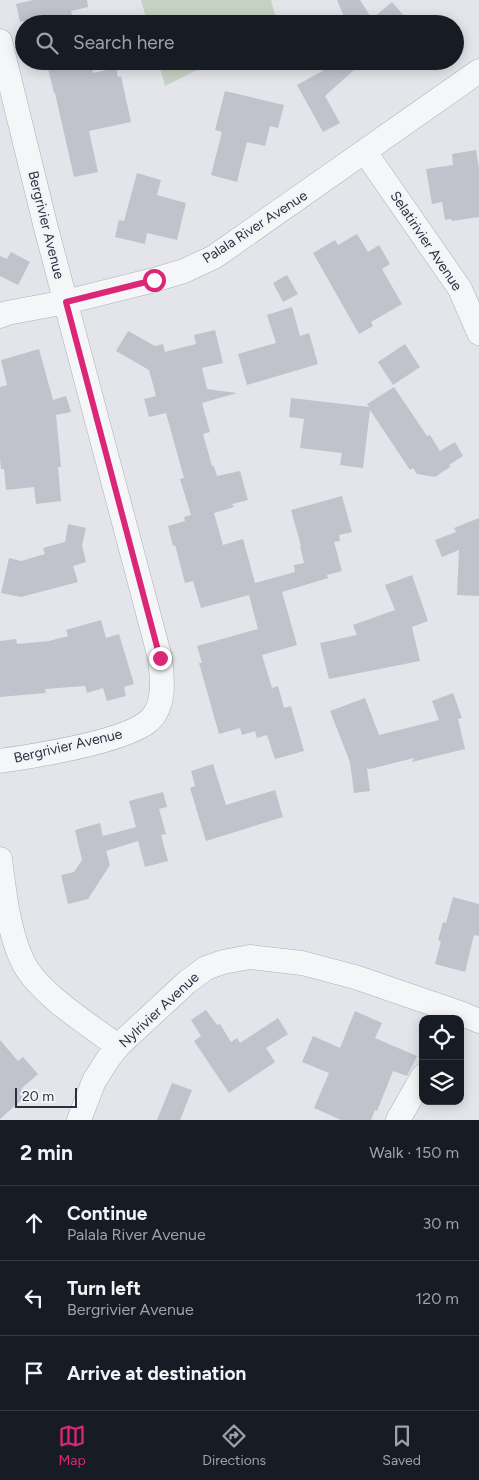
<!DOCTYPE html>
<meta charset="utf-8">
<style>
body{margin:0;font-family:Figtree,sans-serif;background:#242831;color:#f1f3f6}
.controls{position:absolute;right:15px;bottom:15px;display:grid;overflow:hidden;border-radius:10px;box-shadow:0 2px 12px #0003}
.controls button{width:45px;height:45px;display:grid;place-items:center;padding:0;border:0;border-bottom:1px solid #363941;background:#171b24;color:#f1f3f6;font:25px sans-serif}
.scale{position:absolute;left:15px;bottom:12px;width:62px;box-sizing:border-box;padding-left:5px;border:2px solid #2c3140;border-top:0;font-size:14px;line-height:18px;white-space:nowrap;color:#2c3140;-webkit-text-stroke:4px #f2f4f7;paint-order:stroke}
.stop{position:absolute;width:15px;height:15px;margin:-11px;border:4px solid #db2777;border-radius:50%;background:#fff}
.stop.end{background:#db2777;border-color:#fff;box-shadow:0 1px 5px #0008}
.list{margin:0;padding:0;list-style:none}
h2{display:flex;justify-content:space-between;align-items:center;height:65px;margin:0;padding:0 20px;font-size:21px}
h2 small{font-size:16px;font-weight:400;color:#9ea1a6}
.list li{display:grid;grid-template-columns:32px 1fr auto;gap:15px;align-items:center;box-sizing:border-box;height:75px;padding:0 20px;border-top:1px solid #363941}
.list b{display:block;font-size:19px;white-space:nowrap}
.list p{margin:0;font-size:16px;white-space:nowrap;color:#9ea1a6}
.list em{font-size:16px;font-style:normal;color:#9ea1a6}
.icon{flex:none;width:28px;height:28px;fill:none;stroke:currentColor;stroke-width:2;stroke-linecap:round;stroke-linejoin:round}
.map{position:relative;flex:none;width:479px;height:1120px;overflow:hidden}
.search{position:absolute;background:#171b24;box-shadow:0 2px 12px #0003;left:15px;right:15px;top:15px;height:55px;display:flex;align-items:center;gap:12px;box-sizing:border-box;padding:0 18px;border-radius:28px;color:#9ea1a6;font-size:19px}
.sheet{height:290px;background:#171b24}
nav{display:flex;justify-content:space-around;align-items:center;box-sizing:border-box;height:70px;border-top:1px solid #363941;background:#171b24;font-size:14px;color:#9ea1a6}
nav a{display:grid;justify-items:center;gap:2px}
nav .on{color:#db2777}
.map>svg:first-child{display:block}
</style>
<div class="map">
<svg width="479" height="1120" viewBox="0 0 479 1120">
<rect width="100%" height="100%" fill="#e3e5ea"/>
<!-- green -->
<g fill="#c6d3c4">
<path d="M141,0h130l7,24h-130z"/>
<path d="M158,61h57l-50,25z"/>
</g>
<!-- building -->
<g fill="#c0c3cc">
<path d="M33,0h54l1,7 -17,4 2,9 -16,4 -3,-9 -34,7 -4,-18z"/>
<path d="M337,0h23l12,19 20,-17 19,22h-64z"/>
<path d="M46,61h44l3,12 23,-5 2,9 3,-1 10,46 -42,9 9,41 -24,5 -19,-84h-1z"/>
<path d="M319,61h45l-39,35 15,27 -17,9 -26,-47 29,-16z"/>
<path d="M225,91l59,14 -6,23 -8,-2 -5,20 -18,-4 -10,40 -26,-7 11,-43 -7,-2z"/>
<path d="M476,150l3,18v49l-27,4 -1,-2 -6,1 -3,-18 -10,2 -6,-35 27,-4 -1,-11z"/>
<path d="M137,173l24,7 -4,15 29,8 -9,37 -30,-7 -2,11 -30,-7 4,-17 5,1z"/>
<path d="M357,234l11,18 11,-7 11,19 -8,5 20,35 -31,18 2,4 -14,8 -46,-81 22,-13 3,5z"/>
<path d="M11,252l19,10 -12,23 -18,-9v-20l7,3z"/>
<path d="M287,275l11,19 -15,8 -10,-19z"/>
<path d="M292,307l8,29 9,-3 9,31 -71,21 -9,-31 38,-11 -9,-28z"/>
<path d="M215,330l8,33 -21,5 5,21 30,4 -35,10 8,29 -7,2 9,32h2l3,10 23,-5 8,29 -16,4 2,3 -20,6 9,32 20,-6 12,44 40,-11 -1,-7 10,-2 -4,-17h1l-10,-36 51,-14 10,36 -13,3 1,6 -6,1 8,29 -15,4 1,3 -46,14 15,53 -35,10 10,33 6,-2 6,22 7,-2 13,45 -29,8 -8,-24 -10,3 -2,-7 -13,4 -2,-7 -21,6 -20,-71h3l-5,-17 61,-17 -9,-34 -48,13 -8,-27 -8,2 -10,-38 -2,1 -5,-20 17,-5 -1,-4 7,-2 -11,-36 4,-1 -18,-65 -17,4 -5,-18 12,-3 -7,-26 -33,-19 12,-20 27,15 8,-2 2,8 31,-8 -2,-9z"/>
<path d="M405,344l15,23 -27,18 -15,-23z"/>
<path d="M39,349l14,51 13,-4 5,16 -15,3 5,52h-3l3,34 -25,3 -2,-17 -28,3 -2,-21h-3l-1,-11v-71l7,-2 -6,-25z"/>
<path d="M394,387l33,49 3,-1 10,16 15,-9 8,14 -14,9 1,2 -15,10 -18,-3 -4,-6 -3,2 -40,-60 -7,58 -23,-3 2,-12 -42,-5 4,-29 -15,-2 2,-19 78,9 -2,-3z"/>
<path d="M479,518v78l-22,-1 2,-45 -17,7 -7,-17 21,-8 -2,-4z"/>
<path d="M68,524l18,4 -4,17 4,17 -13,4 5,16 -57,15 -20,-4 8,-35 12,3 24,-7 -2,-6 22,-6z"/>
<path d="M412,575l16,46 -16,6 8,34 -91,18 -9,-36 37,-8 -4,-10 42,-15 -10,-25z"/>
<path d="M101,620l5,18 13,-4 15,50 -10,3 2,9 -19,5 -4,-13 -16,5 -2,-7 -40,3 1,4 -46,4v-56l16,-2 1,5 32,-3 19,-5 -2,-6z"/>
<path d="M453,693l9,25 -4,1 7,30 -53,13 2,-4 -44,11 -3,-1 3,23 -16,2 -4,-31 -20,-51 35,-13 14,37 60,-15 -7,-19z"/>
<path d="M213,764l13,41 49,-15 8,27 -77,24 -16,-53 5,-2 -4,-15z"/>
<path d="M163,792l4,15 -8,2 7,25 -5,1 7,26 -23,6 -7,-26 -32,10 4,14 -22,34 -20,5 -7,-29 13,-3 8,-12 -7,-30 25,-7 3,13 33,-9 -7,-26z"/>
<path d="M453,897l26,7v32l-5,-1 -9,37 -30,-8 6,-23 -3,-1 5,-18 3,1z"/>
<path d="M206,1010l11,15 3,-1 11,18 6,-4 3,5 38,-25 10,16 -22,14 9,14 -46,31 -35,-52 7,-5 -10,-16z"/>
<path d="M355,1011l27,12 -7,15 42,18 -10,20 -14,-5 -16,40 -2,-1 -4,10h-30l-27,-12 15,-35 -27,-11 11,-26 27,12z"/>
<path d="M0,1040l18,21 5,-4 15,17 -17,15 5,7 -26,23z"/>
<path d="M172,1083l20,7 -12,30h-23z"/>
</g>
<g fill="none" stroke-linecap="round" stroke-linejoin="round">
<!-- minor casing -->
<g stroke="#acafb7" stroke-width="25">
<g id="minor">
<path d="M0,41l46,187 114,430c2,20 6,46 -10,62 -24,22 -116,36 -150,41"/>
<path d="M365,152l95,137 19,44"/>
<path d="M0,316l7,-3 59,-11 88,-22 30,-9 30,-14 265,-186"/>
<path d="M0,859c4,33 9,76 24,105 16,30 66,62 94,82"/>
<path d="M79,1120l15,-39 14,-22 10,-13 69,-64 19,-14 17,-6 27,-5 52,6 53,14 105,36 19,8"/>
<path d="M398,1120l25,-44"/>
</g>
</g>
<!-- minor -->
<use href="#minor" stroke="#f5f6f8" stroke-width="24"/>
</g>
<g fill="none" stroke-linecap="round" stroke-linejoin="round">
<!-- route -->
<path stroke="#db2777" stroke-width="6" d="M154,280l-88,22 94,356"/>
</g>
<g text-anchor="middle" dominant-baseline="central" stroke-width="4.5" stroke-linejoin="round" paint-order="stroke">
<!-- street labels -->
<g font-size="14" fill="#2c3140" stroke="#f2f4f7">
<text transform="translate(46 225) rotate(76)">Bergrivier Avenue</text>
<text transform="translate(255 227) rotate(-33)">Palala River Avenue</text>
<text transform="translate(426 241) rotate(56)">Selatirivier Avenue</text>
<text transform="translate(68 746) rotate(-13)">Bergrivier Avenue</text>
<text transform="translate(159 1010) rotate(-43)">Nylrivier Avenue</text>
</g>
</g>
</svg>
<div class="controls">
<button><svg class="icon" aria-label="locate" viewBox="0 0 24 24"><circle cx="12" cy="12" r="6"/><path d="M12 2v4M12 18v4M2 12h4M18 12h4"/></svg></button>
<button><svg class="icon" aria-label="layers" viewBox="0 0 24 24"><path d="M12 4l9 5-9 5-9-5zM3 14l9 5 9-5"/></svg></button>
</div>
<div class="scale">20 m</div>
<div class="stop" style="left:154px;top:280px"></div>
<div class="stop end" style="left:160px;top:658px"></div>
<div class="search"><svg class="icon" aria-label="search" viewBox="0 0 24 24"><circle cx="10" cy="10" r="6"/><path d="M15 15l6 6"/></svg>Search here</div>
</div>
<section class="sheet">
<h2>2 min<small>Walk · 150 m</small></h2>
<ul class="list">
<li><svg class="icon" aria-label="ahead" viewBox="0 0 24 24"><path d="M12 20V5M6 11l6-6 6 6"/></svg><div><b>Continue</b><p>Palala River Avenue</p></div><em>30 m</em></li>
<li><svg class="icon" aria-label="left" viewBox="0 0 24 24"><path d="M17 20v-9H6M10 6l-5 5 5 5"/></svg><div><b>Turn left</b><p>Bergrivier Avenue</p></div><em>120 m</em></li>
<li><svg class="icon" aria-label="arrive" viewBox="0 0 24 24"><path d="M6 21V4h12l-3 4 3 4H6"/></svg><div><b>Arrive at destination</b></div></li>
</ul>
</section>
<nav>
<a class="on"><svg class="icon" aria-label="map" viewBox="0 0 24 24"><path d="M3 6l6-2 6 2 6-2v14l-6 2-6-2-6 2zM9 4v14M15 6v14"/></svg>Map</a>
<a><svg class="icon" aria-label="directions" viewBox="0 0 24 24"><path d="M12 3l9 9-9 9-9-9zM9 14v-3h6M13 9l2 2-2 2"/></svg>Directions</a>
<a><svg class="icon" aria-label="saved" viewBox="0 0 24 24"><path d="M7 4h10v16l-5-4-5 4z"/></svg>Saved</a>
</nav>
